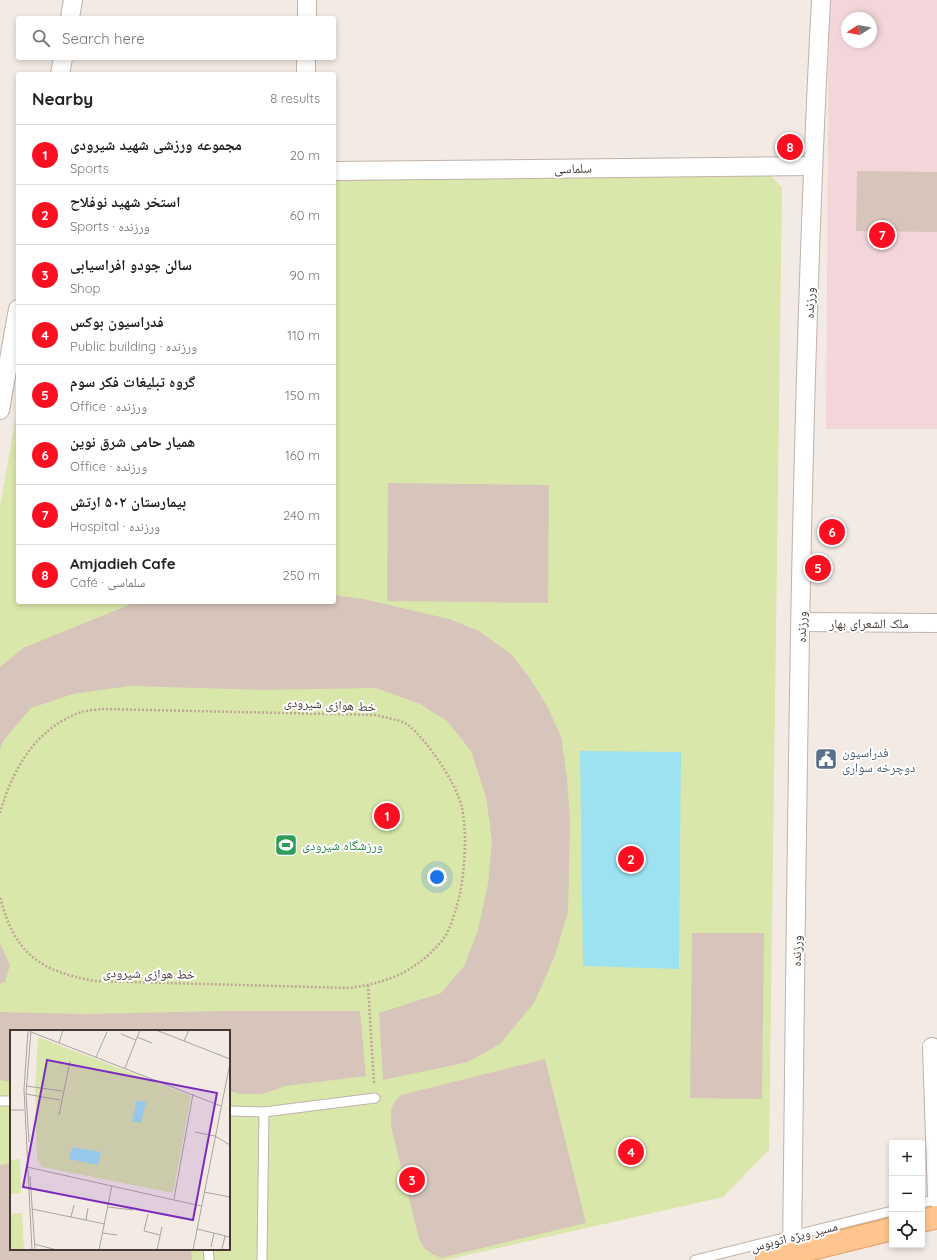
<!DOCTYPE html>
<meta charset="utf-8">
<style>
body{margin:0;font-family:Quicksand,"Noto Naskh Arabic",sans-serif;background:#f6f6f6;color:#202124}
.controls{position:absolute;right:12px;bottom:12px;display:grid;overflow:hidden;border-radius:4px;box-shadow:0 2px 6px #0003}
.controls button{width:36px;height:36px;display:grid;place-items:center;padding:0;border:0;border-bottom:1px solid #e0e0e0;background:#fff;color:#202124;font:20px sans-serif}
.compass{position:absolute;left:841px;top:12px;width:36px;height:36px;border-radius:50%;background:#fff;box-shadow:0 2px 6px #0003;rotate:259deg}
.you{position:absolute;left:437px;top:877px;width:14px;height:14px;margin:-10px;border:3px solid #fff;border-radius:50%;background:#1a73e8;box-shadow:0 0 0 6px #1a73e833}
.badge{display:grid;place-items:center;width:26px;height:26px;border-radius:50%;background:#fd0f22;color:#fff;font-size:13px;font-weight:700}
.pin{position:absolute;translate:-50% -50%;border:2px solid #fff;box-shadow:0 1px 4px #0006}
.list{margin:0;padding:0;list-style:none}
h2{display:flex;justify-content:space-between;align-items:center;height:52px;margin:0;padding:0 16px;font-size:17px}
h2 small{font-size:13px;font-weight:400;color:#757577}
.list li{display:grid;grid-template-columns:26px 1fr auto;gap:12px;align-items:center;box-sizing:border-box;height:60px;padding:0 16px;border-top:1px solid #e0e0e0}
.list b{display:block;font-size:15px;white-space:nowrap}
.list p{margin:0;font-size:13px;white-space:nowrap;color:#757577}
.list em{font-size:13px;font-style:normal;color:#757577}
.icon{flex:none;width:22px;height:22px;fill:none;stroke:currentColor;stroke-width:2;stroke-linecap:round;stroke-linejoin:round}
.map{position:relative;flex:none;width:937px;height:1260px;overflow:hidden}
.search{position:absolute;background:#fff;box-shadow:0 2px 6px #0003;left:16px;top:16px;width:320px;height:44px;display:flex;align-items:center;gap:10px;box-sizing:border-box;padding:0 14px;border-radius:4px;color:#757577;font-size:15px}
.panel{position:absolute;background:#fff;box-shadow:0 2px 6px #0003;left:16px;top:72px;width:320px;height:532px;border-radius:4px}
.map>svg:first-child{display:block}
</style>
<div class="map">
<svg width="937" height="1260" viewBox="0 0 937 1260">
<rect width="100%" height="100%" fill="#f2eae3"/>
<!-- medical -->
<path fill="#f3d6d9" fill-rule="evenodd" d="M829,0h108v429h-111zM847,18h24v24h-24z"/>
<!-- green -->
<path fill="#dae7aa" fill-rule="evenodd" d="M771,176l11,12 -13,962 -46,47 -278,63h-445v-753l18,-102v197h316v-422zM11,1031h218v218h-218z"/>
<!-- water -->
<path fill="#9de2f1" d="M580,751l101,1 -2,217 -96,-3z"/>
<!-- building -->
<g fill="#d7c5bb">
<path d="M857,171l80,1v60l-81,-1z"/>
<path d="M388,483l161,2 -1,118 -161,-2z"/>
<path d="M334,595l29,4 86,20 30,12 32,23 18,23 17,27 15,32 6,41 3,44 -2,92 -14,45 -20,45 -34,41 -32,18 -85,18 -4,-67 62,-20 23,-27 14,-36 10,-46 4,-43 -6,-44 -15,-46 -24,-30 -27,-17 -44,-16 -113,2 -133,-4 -57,8 -42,14 -27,32 -4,9v-82l23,-19 113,-46h198z"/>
<path d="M692,933h72l-2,166 -72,-1z"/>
<path d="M0,943l10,22 -5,17 -5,2z"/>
<path d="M224,1011h136l6,65 -81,10 -22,8h-23l-11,-3v-60h-218v51l-11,-2v-68l84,2z"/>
<path d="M545,1059l41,164 -145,35 -9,-4 -8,-6 -5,-9 -28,-112v-17l4,-9 6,-6z"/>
<path d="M11,1163v86h180l1,11h-192v-95z"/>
</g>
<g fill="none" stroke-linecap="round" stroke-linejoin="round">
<!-- lane casing -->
<g stroke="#c0b2a9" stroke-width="11">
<g id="lane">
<path d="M0,1101h11"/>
<path d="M229,1111l35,1 111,-14"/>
<path d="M922,1203l15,-4"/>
<path d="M208,1249l1,11"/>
<path d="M262,1260l2,-148"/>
<path d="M695,1260l197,-49"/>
</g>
</g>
<!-- street casing -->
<g stroke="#c0b2a9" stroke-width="20">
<g id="street">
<path d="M70,18l3,-18"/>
<path d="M307,18v-18"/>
<path d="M60,74l3,-16"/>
<path d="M306,74v-16"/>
<path d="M334,171l479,-5"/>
<path d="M0,410l18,-101"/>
<path d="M801,622l136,1"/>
<path d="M932,1047l5,152"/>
<path d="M792,1254c5,-418 7,-837 29,-1254"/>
</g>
</g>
<!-- primary casing -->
<g stroke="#e59d5e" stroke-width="24">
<g id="primary">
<path d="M922,1221l15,-4"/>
<path d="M767,1260l125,-31"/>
</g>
</g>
<!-- path -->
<g stroke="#bfa797" stroke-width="2.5" stroke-dasharray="2 2" stroke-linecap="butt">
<path d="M0,813c12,-43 36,-86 82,-101 6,-2 14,-2 21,-3l273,6c9,3 24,4 32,10 19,15 49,59 54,83 5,25 3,60 -2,85 -3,14 -10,40 -20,50 -27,30 -51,39 -90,45l-255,-7c-56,-10 -80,-27 -95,-84"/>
<path d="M368,985l6,98"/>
</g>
<!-- lane -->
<use href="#lane" stroke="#fff" stroke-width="9"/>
<!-- street -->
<use href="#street" stroke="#fff" stroke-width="18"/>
<!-- primary -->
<use href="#primary" stroke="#ffc58f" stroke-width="22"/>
</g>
<!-- icons -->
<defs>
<g id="civic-square" transform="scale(1.15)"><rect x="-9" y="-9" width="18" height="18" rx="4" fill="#5c6f8a" stroke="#fff"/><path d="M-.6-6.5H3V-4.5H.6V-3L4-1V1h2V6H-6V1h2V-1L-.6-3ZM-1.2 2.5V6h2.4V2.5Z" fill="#fff"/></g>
<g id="stadium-square" transform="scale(1.15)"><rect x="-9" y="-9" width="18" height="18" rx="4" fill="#2e9e5b" stroke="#fff"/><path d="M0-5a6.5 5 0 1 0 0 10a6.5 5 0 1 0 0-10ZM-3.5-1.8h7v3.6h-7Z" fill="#fff"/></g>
</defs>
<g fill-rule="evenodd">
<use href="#civic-square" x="826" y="759"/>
<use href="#stadium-square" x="286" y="845"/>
</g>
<g text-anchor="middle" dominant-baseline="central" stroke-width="4" stroke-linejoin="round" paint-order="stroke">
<!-- street labels -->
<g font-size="13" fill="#443933" stroke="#fff">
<text transform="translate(573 168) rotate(-1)">سلماسی</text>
<text transform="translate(809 303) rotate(-89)">ورزنده</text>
<text x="869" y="623">ملک الشعرای بهار</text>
<text transform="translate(801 627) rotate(-89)">ورزنده</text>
<text transform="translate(330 704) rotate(3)">خط هوازی شیرودی</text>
<text transform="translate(796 951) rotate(-89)">ورزنده</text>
<text transform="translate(149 973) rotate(1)">خط هوازی شیرودی</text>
<text transform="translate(794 1236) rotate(-14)">مسیر ویژه اتوبوس</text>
</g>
<!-- service labels -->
<g font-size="13" fill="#4e5e75" stroke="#fff" text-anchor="start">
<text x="842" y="752">فدراسیون<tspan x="842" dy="15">دوچرخه سواری</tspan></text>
</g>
<!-- leisure labels -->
<g font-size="13" fill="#27864d" stroke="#fff" text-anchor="start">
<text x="302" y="845">ورزشگاه شیرودی</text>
</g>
</g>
<!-- overview -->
<g transform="translate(10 1030)">
<rect width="220" height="220" fill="#f2eae3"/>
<path d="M28,7l153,59 -18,97 -131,-26 -5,-8 -2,-69zM10,129l1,34 -11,1v-34zM12,183l2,37h-14v-36z" fill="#dae7aa"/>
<path d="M127,70l9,2 -5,21 -9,-2zM62,117l29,5 -3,13 -29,-6z" fill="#9de2f1"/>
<path fill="none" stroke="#aca39d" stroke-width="1" d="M18,0l-4,60 8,160M146,0l74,29M21,2l190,74M111,4l15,6M127,7l15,6M174,11l5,-11M49,13l4,-13M86,27l11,-25M115,38l15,-38M16,56l36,5M16,64l34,6M0,80h14M49,85l11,-54M185,102l20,4 15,9M19,112l-3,-48 5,-64M17,137l174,39M20,146l5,74M20,158l22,4M194,162l26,5M164,169l19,-105M98,177l25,3M22,179l73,15M138,184l-4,17 16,4M61,187l3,-12M76,190l2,-12M187,199l33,8M93,203l14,2M24,214l23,6M201,217l3,-14M212,219l3,-13M89,220l13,-65M147,220l5,-23M183,220l37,-187"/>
<path fill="#7b2cbf" fill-opacity="0.15" stroke="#7b2cbf" stroke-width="2" d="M37,30l170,33 -24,127 -170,-33z"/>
<rect width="220" height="220" fill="none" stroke="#443933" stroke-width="2"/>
</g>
</svg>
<div class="controls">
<button>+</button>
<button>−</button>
<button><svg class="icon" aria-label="locate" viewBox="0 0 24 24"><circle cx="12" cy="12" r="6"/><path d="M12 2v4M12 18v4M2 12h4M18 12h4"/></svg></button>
</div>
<svg class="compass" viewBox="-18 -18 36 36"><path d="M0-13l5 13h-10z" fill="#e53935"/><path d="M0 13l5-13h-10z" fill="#757577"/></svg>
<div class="you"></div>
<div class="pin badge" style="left:387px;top:816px">1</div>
<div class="pin badge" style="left:631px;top:859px">2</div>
<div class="pin badge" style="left:412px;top:1180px">3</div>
<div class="pin badge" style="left:631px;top:1152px">4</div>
<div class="pin badge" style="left:818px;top:568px">5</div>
<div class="pin badge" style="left:832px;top:532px">6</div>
<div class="pin badge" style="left:882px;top:235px">7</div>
<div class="pin badge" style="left:790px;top:147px">8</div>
<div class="search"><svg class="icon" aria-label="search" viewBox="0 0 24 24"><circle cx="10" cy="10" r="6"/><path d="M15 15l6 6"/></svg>Search here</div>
<section class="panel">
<h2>Nearby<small>8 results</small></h2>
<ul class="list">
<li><span class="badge">1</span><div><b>مجموعه ورزشی شهید شیرودی</b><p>Sports</p></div><em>20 m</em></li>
<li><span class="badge">2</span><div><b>استخر شهید نوفلاح</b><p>Sports · ورزنده</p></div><em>60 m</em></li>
<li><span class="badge">3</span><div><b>سالن جودو افراسیابی</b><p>Shop</p></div><em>90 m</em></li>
<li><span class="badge">4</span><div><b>فدراسیون بوکس</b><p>Public building · ورزنده</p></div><em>110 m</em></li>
<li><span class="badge">5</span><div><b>گروه تبلیغات فکر سوم</b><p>Office · ورزنده</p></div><em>150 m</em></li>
<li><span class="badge">6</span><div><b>همیار حامی شرق نوین</b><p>Office · ورزنده</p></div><em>160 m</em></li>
<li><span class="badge">7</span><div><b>بیمارستان ۵۰۲ ارتش</b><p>Hospital · ورزنده</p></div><em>240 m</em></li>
<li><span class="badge">8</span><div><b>Amjadieh Cafe</b><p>Café · سلماسی</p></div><em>250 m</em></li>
</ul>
</section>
</div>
